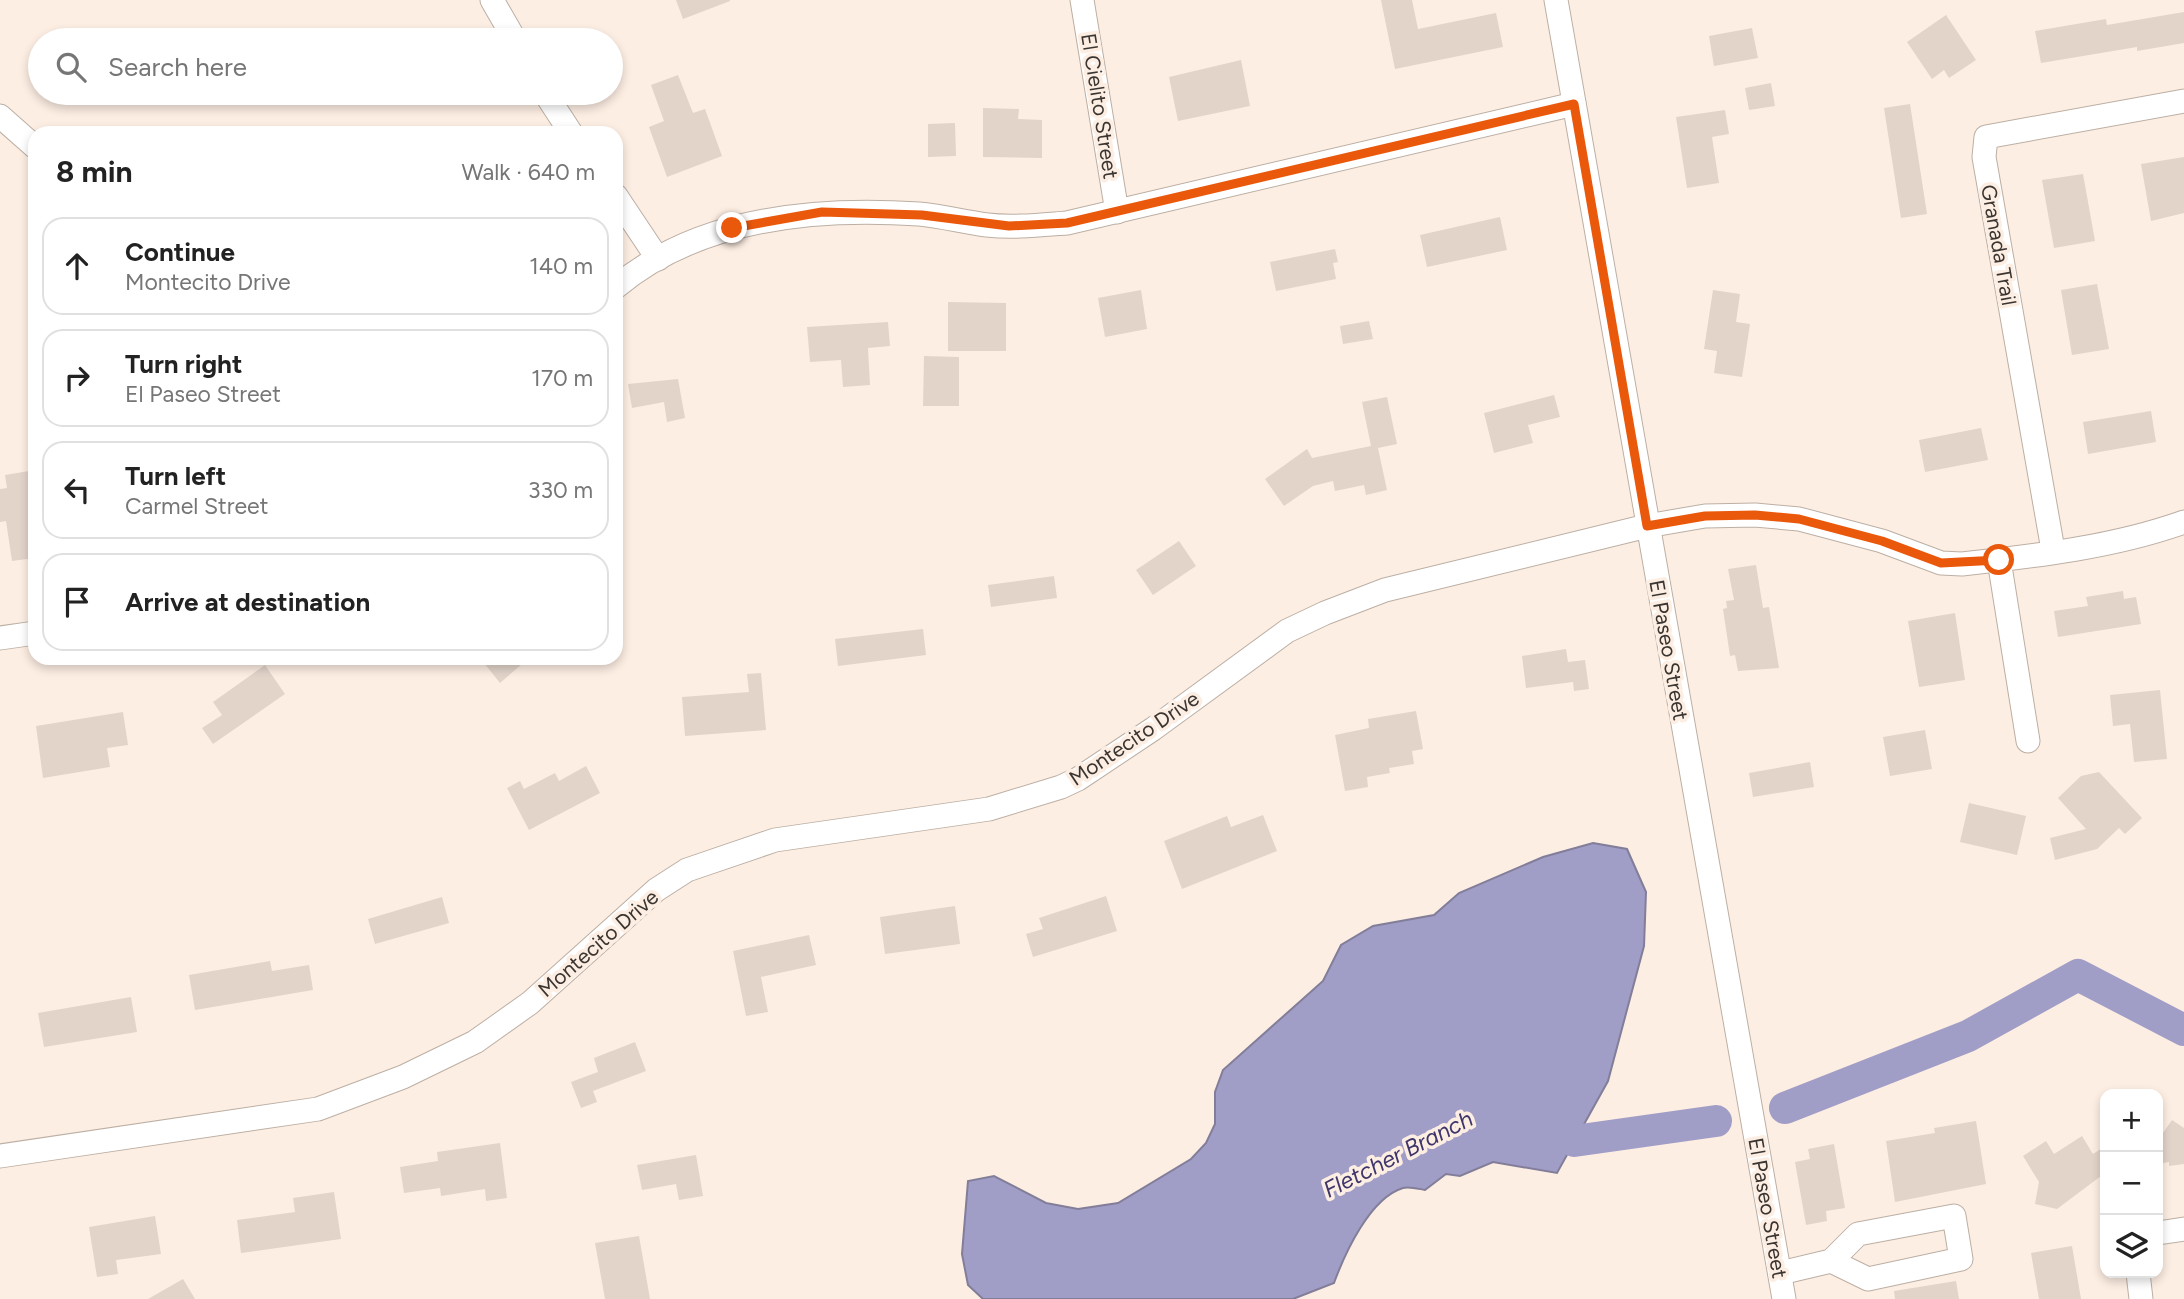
<!DOCTYPE html>
<meta charset="utf-8">
<style>
body{margin:0;font-family:Figtree,sans-serif;background:#f2f2f2;color:#222}
.controls{position:absolute;right:21px;bottom:21px;display:grid;overflow:hidden;border-radius:14px;box-shadow:0 4px 10px #0003}
.controls button{width:63px;height:63px;display:grid;place-items:center;padding:0;border:0;border-bottom:2px solid #e0e0e0;background:#fff;color:#222;font:35px sans-serif}
.stop{position:absolute;width:21px;height:21px;margin:-16px;border:5px solid #ea580c;border-radius:50%;background:#fff}
.stop.end{background:#ea580c;border-color:#fff;box-shadow:0 2px 7px #0008}
.list{margin:0;padding:0;list-style:none}
h2{display:flex;justify-content:space-between;align-items:center;height:91px;margin:0;padding:0 28px;font-size:30px}
h2 small{font-size:23px;font-weight:400;color:#767676}
.list li{display:grid;grid-template-columns:46px 1fr auto;gap:21px;align-items:center;box-sizing:border-box;height:98px;margin:0 14px 14px;padding:0 14px;border:2px solid #e0e0e0;border-radius:21px}
.list b{display:block;font-size:26px;white-space:nowrap}
.list p{margin:0;font-size:23px;white-space:nowrap;color:#767676}
.list em{font-size:23px;font-style:normal;color:#767676}
.icon{flex:none;width:38px;height:38px;fill:none;stroke:currentColor;stroke-width:2;stroke-linecap:round;stroke-linejoin:round}
.map{position:relative;flex:none;width:2184px;height:1299px;overflow:hidden}
.search{position:absolute;background:#fff;box-shadow:0 4px 10px #0003;left:28px;top:28px;width:595px;height:77px;display:flex;align-items:center;gap:18px;box-sizing:border-box;padding:0 24px;border-radius:38px;color:#767676;font-size:26px}
.panel{position:absolute;background:#fff;box-shadow:0 4px 10px #0003;left:28px;top:126px;width:595px;height:539px;border-radius:21px}
.map>svg:first-child{display:block}
</style>
<div class="map">
<svg width="2184" height="1299" viewBox="0 0 2184 1299">
<rect width="100%" height="100%" fill="#fdeee3"/>
<!-- water -->
<path fill="#a09dc6" stroke="#827e99" stroke-width="2" d="M1593,843l34,6 19,43 -2,54 -36,135 -51,92 -64,-11 -33,14 -14,-2 -21,16c-6,-1 -16,-4 -22,-2 -33,10 -58,65 -69,95l-41,16h-310l-15,-14 -6,-31 6,-73 26,-5 52,27 32,6 40,-6 73,-44 15,-16 9,-19v-32l8,-22 100,-89 18,-36 32,-19 61,-11 25,-22 84,-36z"/>
<g fill="none" stroke-linecap="round" stroke-linejoin="round">
<!-- river -->
<g stroke="#a09dc6" stroke-width="32">
<path d="M1785,1108l183,-72 110,-61 106,55"/>
<path d="M1534,1123l40,18 142,-20"/>
</g>
</g>
<!-- building -->
<g fill="#e2d4c9">
<path d="M676,0h54v1l-47,18z"/>
<path d="M1381,0h31l6,29 78,-16 7,34 -108,22z"/>
<path d="M2184,12v31l-47,8v-4l-96,16 -6,-32 71,-12 1,6z"/>
<path d="M1946,15l30,45 -27,18 -5,-8 -12,9 -25,-37z"/>
<path d="M1752,28l6,30 -44,8 -5,-30z"/>
<path d="M1241,60l9,46 -72,15 -9,-44z"/>
<path d="M678,75l15,38 12,-4 17,47 -55,21 -18,-50 15,-6 -13,-36z"/>
<path d="M1771,83l4,23 -26,4 -4,-22z"/>
<path d="M1910,104l17,110 -26,4 -17,-110z"/>
<path d="M983,108l36,1 -1,10 24,1v38l-59,-1z"/>
<path d="M1725,110l4,24 -17,3 7,46 -32,5 -11,-71z"/>
<path d="M955,123l1,33 -28,1v-33z"/>
<path d="M2184,157v56l-33,8 -10,-57z"/>
<path d="M2083,174l12,67 -41,7 -12,-68z"/>
<path d="M1500,217l7,33 -80,17 -7,-32z"/>
<path d="M1335,249l3,13 -5,1 3,16 -60,12 -6,-29z"/>
<path d="M2097,284l12,65 -37,6 -11,-65z"/>
<path d="M1141,290l6,39 -42,8 -7,-39z"/>
<path d="M1713,290l27,4 -4,28 14,2 -8,53 -28,-4 3,-22 -13,-2z"/>
<path d="M948,302l58,1v48h-58z"/>
<path d="M1369,321l4,18 -30,5 -3,-18z"/>
<path d="M888,322l2,24 -22,2 2,37 -27,2 -2,-27 -31,2 -3,-35z"/>
<path d="M924,356l35,1v49h-36z"/>
<path d="M678,379l7,39 -18,4 -3,-20 -32,6 -4,-24z"/>
<path d="M1554,395l6,22 -32,8 5,18 -39,10 -10,-40z"/>
<path d="M1387,397l10,47 -19,4 9,42 -21,5 -2,-10 -29,6 -2,-10 -20,5 -29,20 -19,-27 42,-30 5,9 59,-12 -9,-44z"/>
<path d="M2151,411l5,31 -68,12 -5,-32z"/>
<path d="M1981,428l7,32 -63,12 -6,-32z"/>
<path d="M35,470v88l-23,3 -6,-40 -6,1v-33l7,-1 -2,-13z"/>
<path d="M1179,541l17,25 -43,29 -17,-25z"/>
<path d="M1756,565l7,43 6,-1 10,61 -41,3 -3,-16 -5,1 -7,-47 4,-1 -1,-7 8,-1 -6,-31z"/>
<path d="M1054,576l3,22 -66,9 -3,-22z"/>
<path d="M2123,591l1,8 12,-2 5,27 -83,13 -4,-26 34,-5 -2,-9z"/>
<path d="M1955,613l10,67 -46,7 -11,-66z"/>
<path d="M923,629l3,26 -88,11 -3,-27z"/>
<path d="M1566,649l2,13 17,-2 4,29 -15,2 -1,-9 -47,6 -4,-32z"/>
<path d="M480,658h49l-29,25z"/>
<path d="M265,665l20,29 -72,50 -11,-16 20,-13 -9,-13z"/>
<path d="M761,673l5,57 -81,6 -3,-39 67,-5 -2,-18z"/>
<path d="M2160,690l7,69 -33,3 -4,-38 -17,2 -3,-31z"/>
<path d="M1416,711l7,38 -11,2 2,13 -25,4 1,5 -23,4 1,10 -23,4 -10,-56 34,-7 -1,-9z"/>
<path d="M123,712l5,33 -21,3 3,19 -67,11 -7,-52z"/>
<path d="M1925,730l7,39 -42,7 -7,-39z"/>
<path d="M1810,762l4,25 -61,10 -4,-24z"/>
<path d="M586,766l14,27 -71,37 -22,-42 13,-7 4,8 31,-16 4,8z"/>
<path d="M2099,772l43,46 -17,16 -6,-6 -22,21 -42,11 -5,-22 36,-9 -28,-31 23,-22z"/>
<path d="M1969,803l57,13 -9,39 -57,-13z"/>
<path d="M1263,815l14,36 -95,38 -18,-48 63,-25 4,11z"/>
<path d="M1106,896l11,35 -84,26 -7,-23 17,-5 -4,-11z"/>
<path d="M442,897l7,26 -74,21 -7,-25z"/>
<path d="M955,906l5,38 -75,10 -5,-37z"/>
<path d="M809,935l7,30 -55,12 7,35 -22,4 -13,-65z"/>
<path d="M270,961l2,10 37,-6 4,25 -118,20 -6,-35z"/>
<path d="M131,997l6,35 -93,15 -6,-34z"/>
<path d="M635,1042l11,29 -53,20 4,11 -16,6 -10,-26 27,-10 -4,-14z"/>
<path d="M2172,1120l12,8v36l-15,2v-4l-11,2v-24z"/>
<path d="M1976,1121l10,63 -91,18 -9,-61 49,-8 -1,-5z"/>
<path d="M2082,1136l11,18 12,-8v27l-48,36 -22,-5 4,-22 -16,-26 23,-15 8,13z"/>
<path d="M500,1143l7,55 -21,3 -1,-12 -44,7 -1,-8 -36,5 -4,-26 38,-6 -1,-9z"/>
<path d="M1834,1144l11,64 -19,3 1,10 -21,4 -11,-63 15,-3 -2,-10z"/>
<path d="M696,1155l7,41 -24,4 -3,-16 -34,6 -5,-25z"/>
<path d="M334,1192l7,47 -100,14 -4,-33 58,-8 -2,-14z"/>
<path d="M155,1216l6,38 -45,6 2,14 -21,3 -8,-50z"/>
<path d="M639,1236l11,63h-45l-10,-56z"/>
<path d="M2072,1246l9,53h-42l-8,-46z"/>
<path d="M183,1279l12,20h-47z"/>
<path d="M1956,1281l3,18h-64l-1,-8z"/>
</g>
<g fill="none" stroke-linecap="round" stroke-linejoin="round">
<!-- minor casing -->
<g stroke="#bcafa4" stroke-width="25">
<g id="minor">
<path d="M492,0l23,40"/>
<path d="M1082,0l35,212"/>
<path d="M1556,0l228,1299"/>
<path d="M545,93l26,40"/>
<path d="M0,116l35,31"/>
<path d="M616,196l42,63"/>
<path d="M616,287c82,-69 199,-80 303,-73 22,2 45,8 68,11 26,3 53,0 80,-2l507,-119"/>
<path d="M2053,550l-69,-393 2,-20 198,-36"/>
<path d="M1999,560l29,181"/>
<path d="M0,638l35,-5"/>
<path d="M0,1156l318,-47 85,-32 72,-35 55,-39 126,-113 31,-20 88,-30 214,-31 72,-22 17,-8 75,-50 134,-98 38,-18 60,-23 262,-64 58,-10 50,-1 44,4 83,22 59,22 21,1c74,-8 152,-17 222,-42"/>
<path d="M2158,1233l26,-4"/>
<path d="M1780,1273l51,-12 27,-27 96,-18 7,43 -93,20 -37,-18"/>
<path d="M2138,1273l3,26"/>
</g>
</g>
<!-- minor -->
<use href="#minor" stroke="#fff" stroke-width="23"/>
</g>
<g fill="none" stroke-linecap="round" stroke-linejoin="round">
<!-- route -->
<path stroke="#ea580c" stroke-width="9" d="M732,228l90,-16 100,3 87,11 58,-3 507,-119 73,422 58,-10 50,-1 44,4 83,22 59,22 58,-3"/>
</g>
<g text-anchor="middle" dominant-baseline="central" stroke-width="7" stroke-linejoin="round" paint-order="stroke">
<!-- street labels -->
<g font-size="21" fill="#3b3531" stroke="#fdeee3">
<text transform="translate(1100 106) rotate(81)">El Cielito Street</text>
<text transform="translate(1999 245) rotate(80)">Granada Trail</text>
<text transform="translate(1669 650) rotate(80)">El Paseo Street</text>
<text transform="translate(1134 738) rotate(-34)">Montecito Drive</text>
<text transform="translate(598 943) rotate(-41)">Montecito Drive</text>
<text transform="translate(1768 1208) rotate(80)">El Paseo Street</text>
</g>
<!-- water labels -->
<g font-size="23" font-style="italic" fill="#3e366b" stroke="#fdeee3">
<text transform="translate(1398 1154) rotate(-27)">Fletcher Branch</text>
</g>
</g>
</svg>
<div class="controls">
<button>+</button>
<button>−</button>
<button><svg class="icon" aria-label="layers" viewBox="0 0 24 24"><path d="M12 4l9 5-9 5-9-5zM3 14l9 5 9-5"/></svg></button>
</div>
<div class="stop" style="left:1999px;top:560px"></div>
<div class="stop end" style="left:732px;top:228px"></div>
<div class="search"><svg class="icon" aria-label="search" viewBox="0 0 24 24"><circle cx="10" cy="10" r="6"/><path d="M15 15l6 6"/></svg>Search here</div>
<section class="panel">
<h2>8 min<small>Walk · 640 m</small></h2>
<ul class="list">
<li><svg class="icon" aria-label="ahead" viewBox="0 0 24 24"><path d="M12 20V5M6 11l6-6 6 6"/></svg><div><b>Continue</b><p>Montecito Drive</p></div><em>140 m</em></li>
<li><svg class="icon" aria-label="right" viewBox="0 0 24 24"><path d="M7 20v-9h11M14 6l5 5-5 5"/></svg><div><b>Turn right</b><p>El Paseo Street</p></div><em>170 m</em></li>
<li><svg class="icon" aria-label="left" viewBox="0 0 24 24"><path d="M17 20v-9H6M10 6l-5 5 5 5"/></svg><div><b>Turn left</b><p>Carmel Street</p></div><em>330 m</em></li>
<li><svg class="icon" aria-label="arrive" viewBox="0 0 24 24"><path d="M6 21V4h12l-3 4 3 4H6"/></svg><div><b>Arrive at destination</b></div></li>
</ul>
</section>
</div>
